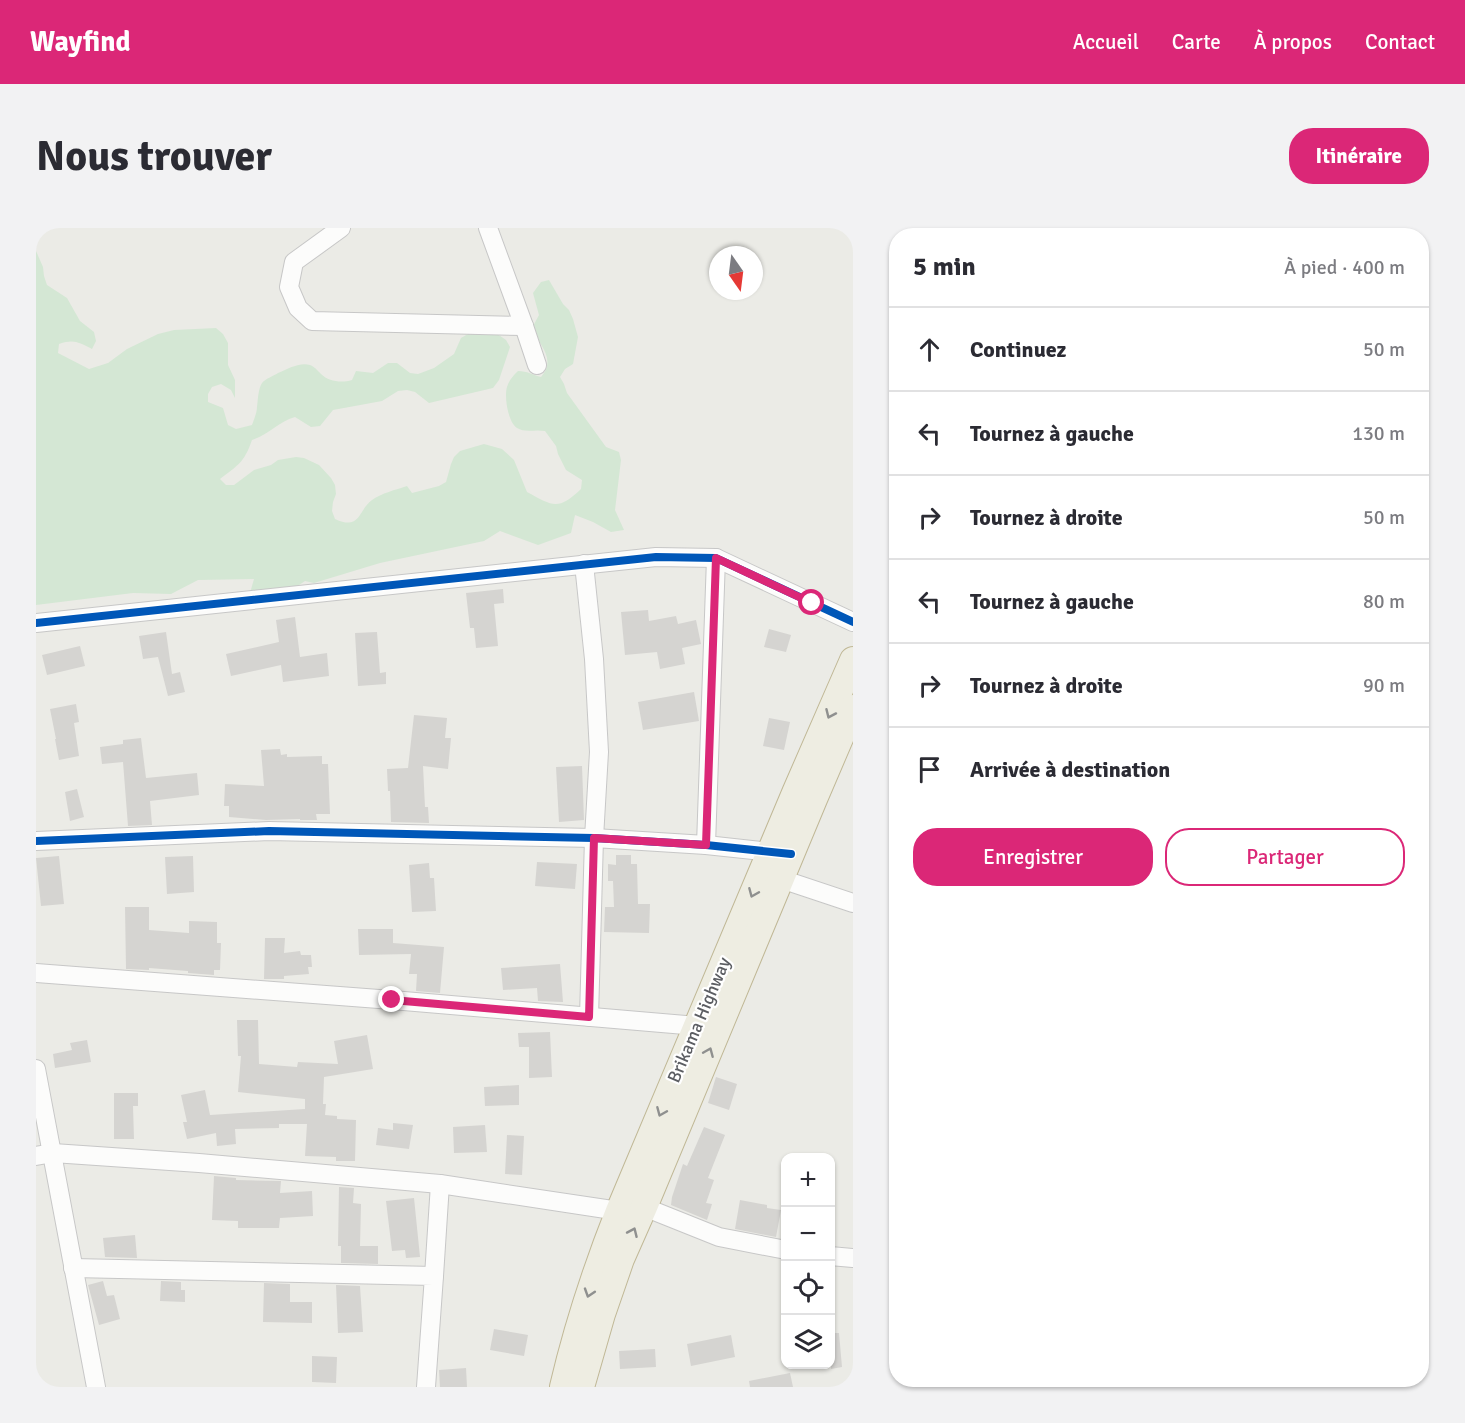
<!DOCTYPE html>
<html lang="fr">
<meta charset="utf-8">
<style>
body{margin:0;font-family:Signika,sans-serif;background:#f2f2f3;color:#2b2b33}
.controls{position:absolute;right:18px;bottom:18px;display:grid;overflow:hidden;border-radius:12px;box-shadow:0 2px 4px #0004}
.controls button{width:54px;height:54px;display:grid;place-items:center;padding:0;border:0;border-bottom:2px solid #e1e1e2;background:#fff;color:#2b2b33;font:30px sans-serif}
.compass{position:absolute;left:673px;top:18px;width:54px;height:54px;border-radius:50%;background:#fff;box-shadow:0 2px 4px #0004;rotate:166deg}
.stop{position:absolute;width:18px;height:18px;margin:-14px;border:4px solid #db2777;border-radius:50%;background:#fff}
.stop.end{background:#db2777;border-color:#fff;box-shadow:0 2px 6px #0008}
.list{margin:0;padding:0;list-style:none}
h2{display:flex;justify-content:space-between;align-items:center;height:78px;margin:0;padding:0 24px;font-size:26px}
h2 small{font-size:20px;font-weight:400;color:#7c7c81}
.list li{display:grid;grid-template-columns:39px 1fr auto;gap:18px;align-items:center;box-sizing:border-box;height:84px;padding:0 24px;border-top:2px solid #e1e1e2}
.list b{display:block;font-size:22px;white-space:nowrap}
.list em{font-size:20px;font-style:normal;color:#7c7c81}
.actions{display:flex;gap:12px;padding:18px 24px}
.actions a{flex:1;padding:14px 0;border:2px solid #db2777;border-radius:24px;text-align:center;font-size:21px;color:#db2777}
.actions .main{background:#db2777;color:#fff}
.icon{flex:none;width:33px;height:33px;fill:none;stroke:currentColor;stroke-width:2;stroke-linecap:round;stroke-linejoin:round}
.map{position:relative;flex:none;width:817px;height:1159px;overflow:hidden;border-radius:24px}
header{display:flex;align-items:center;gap:36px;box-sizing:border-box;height:84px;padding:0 30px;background:#db2777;color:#fff}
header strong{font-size:28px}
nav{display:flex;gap:33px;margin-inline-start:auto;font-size:21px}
.intro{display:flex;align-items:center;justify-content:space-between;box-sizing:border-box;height:144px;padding:0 36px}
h1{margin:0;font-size:42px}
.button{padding:15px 27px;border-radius:24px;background:#db2777;color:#fff;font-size:21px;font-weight:700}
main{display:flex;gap:36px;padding:0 36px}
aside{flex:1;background:#fff;border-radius:24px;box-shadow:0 2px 4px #0004}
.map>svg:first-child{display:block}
</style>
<header>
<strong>Wayfind</strong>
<nav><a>Accueil</a><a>Carte</a><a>À propos</a><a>Contact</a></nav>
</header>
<div class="intro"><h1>Nous trouver</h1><a class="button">Itinéraire</a></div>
<main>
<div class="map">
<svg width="817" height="1159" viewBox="0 0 817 1159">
<rect width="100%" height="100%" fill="#ebebe6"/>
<!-- green -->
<path fill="#d4e7d4" d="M0,23l7,16 1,9 3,9 20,13 13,23 14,11 2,9 -4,8c-14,-7 -18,-10 -33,-5l-1,9 31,16 19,-6 19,-14 31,-15 16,-4 42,-2 7,6 5,9v22l7,15v18l-4,-8 -10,-6 -9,3 -4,7v8l15,6 5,17 8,4 16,-4c2,-6 5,-12 5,-18 1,-7 1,-18 5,-24 3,-4 11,-7 16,-10 10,-4 21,-11 32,-8 5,2 7,5 11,9 8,8 21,9 31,6l4,-9 17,2 15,-10h9l13,10 8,1 16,-6 20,-14 7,-16 7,-4 16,-4 9,1 13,9 4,7 -11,33 -6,8 -64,15 -14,-11 -8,-2 -9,1 -16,10 -49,9 -13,16 -9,1 -16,-10c-17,5 -27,18 -43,23 -8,23 -14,25 -32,39l6,6h8l20,-15 17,-5 7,-5 18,-3 8,1 15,7 12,13 4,7 1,9 -3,8 -1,9 3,8c26,12 23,-9 37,-19 10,-7 23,-10 35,-14l5,7 27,-7 7,-4 5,-18 3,-7 6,-6 24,-7 18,5 12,11 13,32c26,14 31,19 54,-3l1,-9 -16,-10 -8,-16 -2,-8 -11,-15c-10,-2 -20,2 -28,-3 -9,-6 -13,-31 -10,-41 2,-7 6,-11 11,-16 9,0 15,4 23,6 16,-18 -2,-32 -9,-49l7,-13 -6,-22 8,-11 8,-2 14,24 6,6 4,9 5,18 -5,27 -8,5 -5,8 4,7 3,9 39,54 13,5 2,8 -6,50 9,20 -13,2 -18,-10 -18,-7 -4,18 -33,12 -38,-14 -16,10 -104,22 -66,20 -9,-2 -15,10 -40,2 4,-14 -56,1 -27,14 -38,-1 -97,12z"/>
<!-- building -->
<g fill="#d5d4d1">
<path d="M467,361l1,14 -10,1 4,42 -22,2 -2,-20h-4l-4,-35z"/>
<path d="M612,382l1,11 27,-5 2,8 18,-4 5,24 -19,4 3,16 -25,5 -3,-17 -32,3 -4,-43z"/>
<path d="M259,389l5,40 27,-4 2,23 -46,6 -2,-17 -50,11 -5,-22 53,-12 -3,-22z"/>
<path d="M733,401l22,6 -5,17 -22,-5z"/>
<path d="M130,404l6,42 8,-2 5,20 -17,4 -10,-39 -15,2 -4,-23z"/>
<path d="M341,404l3,41 6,-1v12l-28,2 -3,-53z"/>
<path d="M44,418l5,20 -38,9 -5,-20z"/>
<path d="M658,464l5,29 -56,9 -5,-28z"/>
<path d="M40,476l3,18 -5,1 5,33 -20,4 -4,-21h1l-6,-30z"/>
<path d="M378,487l33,3 -2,20h6l-3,31 -25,-3 2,41h3l1,16 -38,-1 -1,-31h-2l-1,-22 21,-1z"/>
<path d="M733,490l21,4 -6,28 -21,-4z"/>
<path d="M105,510l5,40 51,-5 2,22 -49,6 2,24 -24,1 -5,-64 -21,2 -2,-17 23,-3v-4z"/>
<path d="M244,521l1,6 6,-1v3l35,-1v8h6l2,50h-14l1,6h-17v-1l-34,1 -37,-3v-11h-5l1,-22 39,2 -3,-36z"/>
<path d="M546,538l2,54 -25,2 -3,-55z"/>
<path d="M41,561l7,28 -14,4 -5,-29z"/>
<path d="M580,627h15v9h6l1,40h12l-1,29 -45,-1 1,-25h9l-1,-26h-5v-17l8,1z"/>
<path d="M23,628l5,48 -23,2 -5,-48z"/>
<path d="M157,628l1,36 -27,2 -2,-37z"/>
<path d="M501,634l40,2 -2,25 -40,-3z"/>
<path d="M393,635l1,15h4l2,33 -24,1 -3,-47z"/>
<path d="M89,679h24v23l40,3v-12l28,1v21h4l-1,27h-6v5l-26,-2v-2l-39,-3v2l-23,-1z"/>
<path d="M322,701h35v14l51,4 -4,46 -24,-2 1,-17h-8l2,-20 -52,1z"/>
<path d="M229,710h20l-1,15 16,-2 1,4h10l1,12h-4l1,7 -25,2v3h-20z"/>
<path d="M524,736l3,38 -25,-1 -1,-13 -34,2 -2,-22z"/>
<path d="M201,792h21l1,44 38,3 1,-5 40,2 -4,-23 33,-6 6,34 -49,8 -1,27h3l-1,11 12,1v3l19,1 -1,41h-19v-4l-31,-1 2,-32h-28v4l-44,1 1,15 -19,2 -1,-13 -29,6 -4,-17h4l-6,-27 24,-5 5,25 95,-6v-10l-67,-7 3,-36h-3z"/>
<path d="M514,804l2,45 -23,1v-31h-10l-1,-14z"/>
<path d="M51,812l4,22 -36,6 -2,-14 19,-4 -2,-7z"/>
<path d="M680,849l21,7 -8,26 -21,-7z"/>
<path d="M483,857v20l-34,1 -1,-19z"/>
<path d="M78,865h24v13h-5l1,33h-20z"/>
<path d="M357,895l20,2 -4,24 -33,-4 2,-17 15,2z"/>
<path d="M449,897l2,27 -33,1 -1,-26z"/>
<path d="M668,899l21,8 -17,43 6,2 -8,23 6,1 -5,16 -36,-15 1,-8 11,-33 4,2z"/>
<path d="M471,907l17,1 -2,39 -17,-1z"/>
<path d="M178,948l22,2v2l45,1 -1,12 32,-2 1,25 -33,2 -1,10h-41v-7l-26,-1z"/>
<path d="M303,959l15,1 -1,15 8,1 -1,42h18v18l-37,-1v-17h-3z"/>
<path d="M378,970l6,59 -14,1 -1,-8 -13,1 -6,-50z"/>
<path d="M704,972l27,5v3l14,2 -5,27 -41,-8z"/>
<path d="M99,1007l2,23 -32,-1 -2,-19z"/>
<path d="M67,1053l4,15 7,-1 6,24 -21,6 -11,-40z"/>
<path d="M125,1053l20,1v8h4v12l-25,-1z"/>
<path d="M228,1055l26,1v18h22v21l-49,-1z"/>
<path d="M300,1057l24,1 3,46 -25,1z"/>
<path d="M458,1101l34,6 -4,21 -34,-6z"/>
<path d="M795,1105h8l3,34 -11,2z"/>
<path d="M695,1107l4,22 -44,9 -4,-22z"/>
<path d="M619,1121l1,18 -36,2 -1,-18z"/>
<path d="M276,1128l25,1 -1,26 -24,-1z"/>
<path d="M430,1140l1,19h-27l-1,-17z"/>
<path d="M754,1145l3,14h-43l-1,-6z"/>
</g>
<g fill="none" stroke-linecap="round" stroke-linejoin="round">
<!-- minor casing -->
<g stroke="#c7c7c7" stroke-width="20">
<g id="minor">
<path d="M305,0l-47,34 -5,25 9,21 14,13 212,5"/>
<path d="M452,0l36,98 13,39"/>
<path d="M548,336l10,95 5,93 -5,86 -5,179"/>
<path d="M0,395l620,-66 60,1 137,64"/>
<path d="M0,613l233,-10 325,7 112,7 74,8"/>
<path d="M670,617l10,-287"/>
<path d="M745,651l72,24"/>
<path d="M0,745l356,27 305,26"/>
<path d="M0,841l60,318"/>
<path d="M0,928l17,-3 146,10 241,21 179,27"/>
<path d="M608,979l75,30 67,13"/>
<path d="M794,1028l23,2"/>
<path d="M37,1040l361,8 -8,111"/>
<path d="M398,1048l6,-92"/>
</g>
</g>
<!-- highway casing -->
<g stroke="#c0b896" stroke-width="28">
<g id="highway">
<path d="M527,1159c14,-60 33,-118 56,-176l176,-418 58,-133"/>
<path d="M545,1159l21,-73 19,-55 23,-52 170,-408 39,-91"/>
</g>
</g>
<!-- minor -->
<use href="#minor" stroke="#fcfcfb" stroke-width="18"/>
<!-- highway -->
<use href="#highway" stroke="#eeede2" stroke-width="26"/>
<!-- cycleway casing -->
<g stroke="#fff" stroke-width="11">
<g id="cycleway">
<path d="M0,395l620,-66 60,1 137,64"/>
<path d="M0,613l233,-10 325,7 112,7 85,9"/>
</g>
</g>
<!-- cycleway -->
<use href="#cycleway" stroke="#0057b8" stroke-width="8"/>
</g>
<!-- one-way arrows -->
<defs><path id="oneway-chevron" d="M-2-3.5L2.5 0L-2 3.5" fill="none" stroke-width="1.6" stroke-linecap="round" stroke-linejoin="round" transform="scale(1.5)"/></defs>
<g stroke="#8f908f">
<use href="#oneway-chevron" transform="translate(794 486) rotate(114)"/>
<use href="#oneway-chevron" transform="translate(717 665) rotate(113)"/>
<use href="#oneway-chevron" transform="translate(673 824) rotate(-67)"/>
<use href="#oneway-chevron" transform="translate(625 884) rotate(113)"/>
<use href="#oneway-chevron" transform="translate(597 1004) rotate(-66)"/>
<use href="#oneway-chevron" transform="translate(553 1065) rotate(108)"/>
</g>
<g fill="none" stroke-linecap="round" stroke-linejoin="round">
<!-- route -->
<path stroke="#db2777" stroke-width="8" d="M356,772l197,17 5,-179 112,7 10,-287 96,45"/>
</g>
<g text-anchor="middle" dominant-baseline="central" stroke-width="4.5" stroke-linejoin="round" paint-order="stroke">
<!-- street labels -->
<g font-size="18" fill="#5c5e63" stroke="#fff">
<text transform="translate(663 792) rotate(-67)">Brikama Highway</text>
</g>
</g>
</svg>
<div class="controls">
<button>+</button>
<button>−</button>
<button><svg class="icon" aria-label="locate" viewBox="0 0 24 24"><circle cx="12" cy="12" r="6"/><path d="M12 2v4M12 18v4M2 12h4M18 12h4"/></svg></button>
<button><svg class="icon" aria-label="layers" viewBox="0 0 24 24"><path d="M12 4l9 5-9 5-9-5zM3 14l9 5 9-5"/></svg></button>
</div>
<svg class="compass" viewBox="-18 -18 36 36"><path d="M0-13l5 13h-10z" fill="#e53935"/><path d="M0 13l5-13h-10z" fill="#7c7c81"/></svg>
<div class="stop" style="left:776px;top:375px"></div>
<div class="stop end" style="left:356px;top:772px"></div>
</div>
<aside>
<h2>5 min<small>À pied · 400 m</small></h2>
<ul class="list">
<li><svg class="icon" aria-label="ahead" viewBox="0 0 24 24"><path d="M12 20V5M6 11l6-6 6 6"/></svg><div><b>Continuez</b></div><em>50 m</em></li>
<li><svg class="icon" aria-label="left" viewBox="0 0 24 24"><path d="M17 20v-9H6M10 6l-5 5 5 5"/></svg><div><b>Tournez à gauche</b></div><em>130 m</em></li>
<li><svg class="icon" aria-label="right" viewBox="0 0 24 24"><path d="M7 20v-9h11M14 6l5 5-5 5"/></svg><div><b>Tournez à droite</b></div><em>50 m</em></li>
<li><svg class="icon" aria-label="left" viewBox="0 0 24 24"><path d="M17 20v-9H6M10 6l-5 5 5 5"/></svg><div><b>Tournez à gauche</b></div><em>80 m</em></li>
<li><svg class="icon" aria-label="right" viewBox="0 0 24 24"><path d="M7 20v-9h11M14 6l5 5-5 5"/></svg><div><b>Tournez à droite</b></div><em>90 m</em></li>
<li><svg class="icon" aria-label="arrive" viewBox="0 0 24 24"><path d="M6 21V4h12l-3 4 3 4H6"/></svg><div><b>Arrivée à destination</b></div></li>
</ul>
<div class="actions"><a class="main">Enregistrer</a><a>Partager</a></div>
</aside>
</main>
